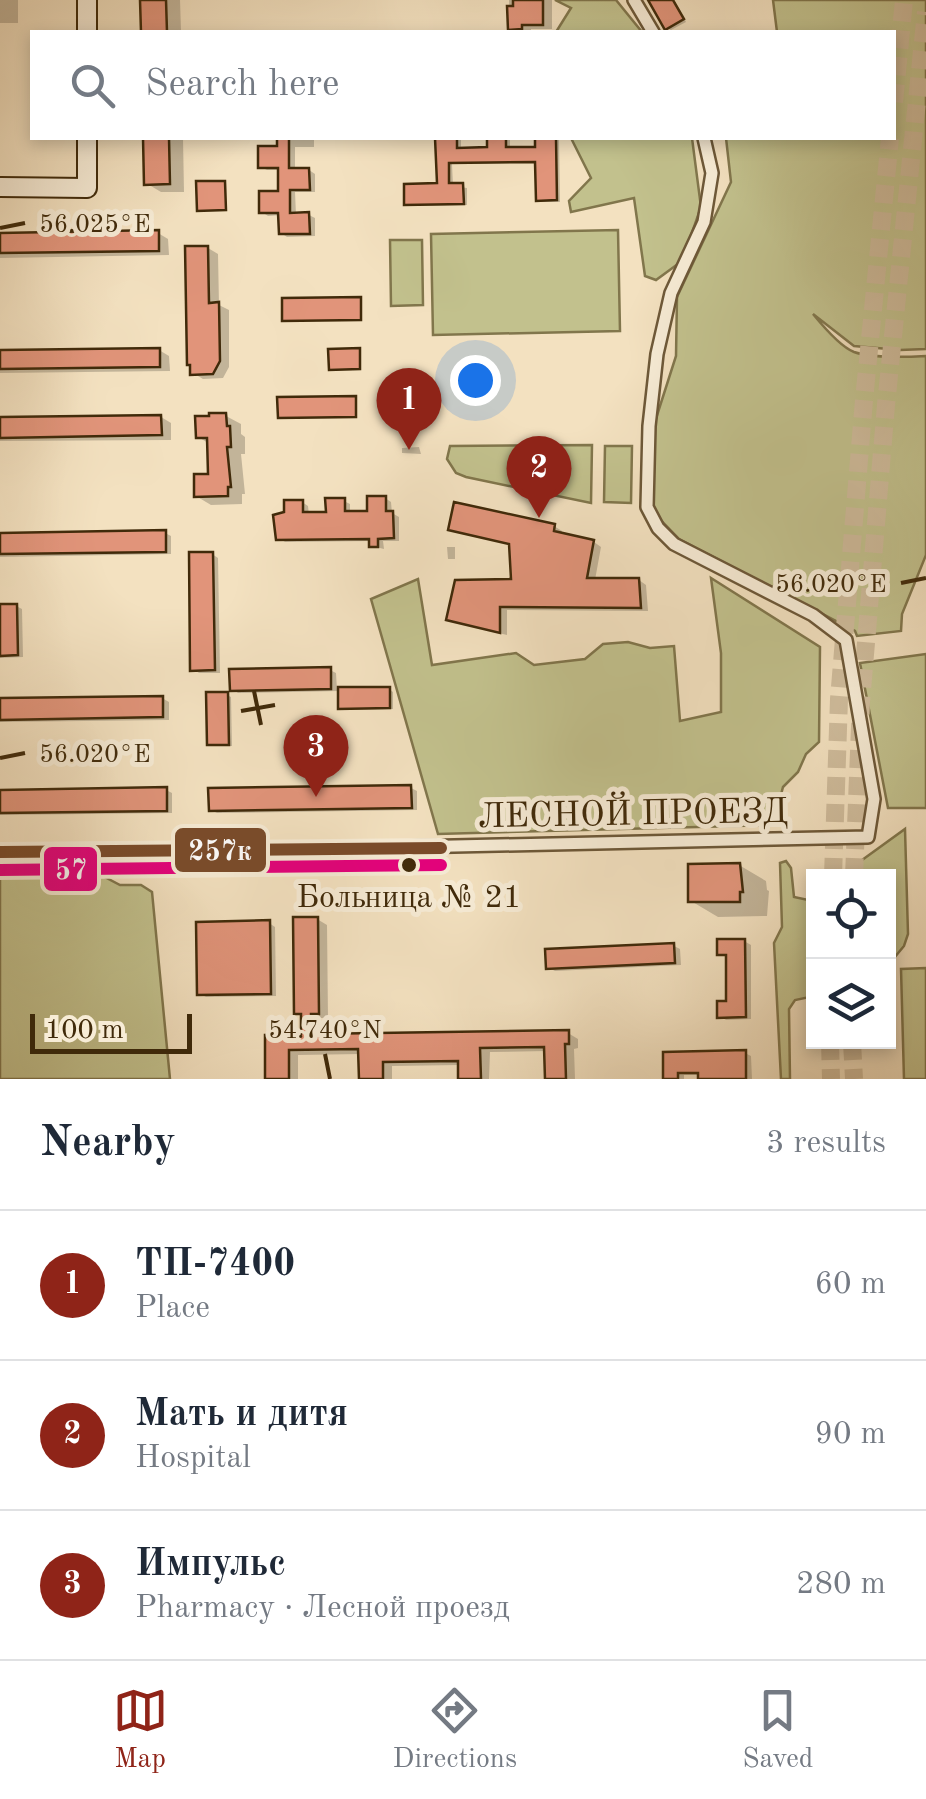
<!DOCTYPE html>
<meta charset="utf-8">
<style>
body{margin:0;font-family:"Old Standard TT",serif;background:#f6f6f7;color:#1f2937}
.controls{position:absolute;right:30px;bottom:30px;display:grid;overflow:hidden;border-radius:0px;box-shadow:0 5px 15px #0003}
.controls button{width:90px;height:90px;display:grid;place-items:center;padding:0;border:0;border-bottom:2px solid #e0e1e3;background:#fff;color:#1f2937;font:50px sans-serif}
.scale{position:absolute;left:30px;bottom:25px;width:162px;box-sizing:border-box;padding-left:10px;border:5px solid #402a0a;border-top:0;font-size:28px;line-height:35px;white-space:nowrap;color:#402a0a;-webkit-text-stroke:8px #f7ecd6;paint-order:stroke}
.you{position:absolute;left:475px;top:380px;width:35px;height:35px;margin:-25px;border:8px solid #fff;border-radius:50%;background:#1a73e8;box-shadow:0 0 0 15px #1a73e833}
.badge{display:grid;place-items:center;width:65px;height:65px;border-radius:50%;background:#8f2418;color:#fff;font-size:32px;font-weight:700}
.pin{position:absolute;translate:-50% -82px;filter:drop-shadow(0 2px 5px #0008)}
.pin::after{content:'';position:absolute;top:52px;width:35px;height:30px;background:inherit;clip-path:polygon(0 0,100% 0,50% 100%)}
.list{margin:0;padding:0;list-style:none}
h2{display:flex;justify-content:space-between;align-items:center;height:130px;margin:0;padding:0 40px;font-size:42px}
h2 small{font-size:32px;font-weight:400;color:#747a83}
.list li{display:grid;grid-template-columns:65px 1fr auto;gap:30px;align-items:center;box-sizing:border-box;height:150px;padding:0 40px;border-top:2px solid #e0e1e3}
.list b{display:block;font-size:38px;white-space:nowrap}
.list p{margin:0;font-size:32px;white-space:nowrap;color:#747a83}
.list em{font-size:32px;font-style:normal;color:#747a83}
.icon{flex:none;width:55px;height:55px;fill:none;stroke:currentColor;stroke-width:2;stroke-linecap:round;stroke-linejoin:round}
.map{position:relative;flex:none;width:926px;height:1079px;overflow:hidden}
.search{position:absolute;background:#fff;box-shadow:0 5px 15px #0003;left:30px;right:30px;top:30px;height:110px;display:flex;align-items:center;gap:25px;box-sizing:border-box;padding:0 35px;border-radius:0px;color:#747a83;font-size:38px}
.sheet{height:580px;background:#fff}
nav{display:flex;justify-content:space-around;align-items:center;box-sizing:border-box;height:140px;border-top:2px solid #e0e1e3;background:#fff;font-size:28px;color:#747a83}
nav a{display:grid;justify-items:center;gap:5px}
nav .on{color:#8f2418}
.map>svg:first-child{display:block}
</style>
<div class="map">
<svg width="926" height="1079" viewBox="0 0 926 1079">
<rect width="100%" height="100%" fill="#f3e1c0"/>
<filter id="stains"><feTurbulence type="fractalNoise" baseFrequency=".002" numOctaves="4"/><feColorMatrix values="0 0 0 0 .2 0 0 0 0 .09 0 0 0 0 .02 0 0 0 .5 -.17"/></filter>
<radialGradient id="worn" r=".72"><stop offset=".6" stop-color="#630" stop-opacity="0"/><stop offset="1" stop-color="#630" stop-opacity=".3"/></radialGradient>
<!-- green -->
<g fill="#c2c18d" stroke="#81764c" stroke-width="2.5">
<path d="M555,0h61l26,32h-86l15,-24z"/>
<path d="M773,0h153v349l-26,1 -46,-4 -41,-32c9,11 28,33 41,38 17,6 54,5 72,4v199l-24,59 -1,17 -44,5 -2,-5 -176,-92 -26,-27 -1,-81 24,-75 1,-59 54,-115 -5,-44h168v-106h-117z"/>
<path d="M571,138h121l9,69 -19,54 -26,19 -11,-4 -11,-78 -63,14 -2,-11 22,-23z"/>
<path d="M618,230l2,101 -187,4 -2,-101z"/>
<path d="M390,240h32l1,65 -32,1z"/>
<path d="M592,445l-1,58 -125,-26 -10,-4 -9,-14 3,-13z"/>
<path d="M605,446h27l-1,57 -27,-1z"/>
<path d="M711,578l109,69 -1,95 -13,12 -8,18 -15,15 -10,38 -335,9 -67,-235 47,-20 14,86 84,-12 18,12 51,-6 18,-15 25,-2 22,6 24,-2 6,75 41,-9v-59z"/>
<path d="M926,654v154h-38l-28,-145z"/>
<path d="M905,829l3,105 -4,12 -15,18 -1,-88h-40l3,-8z"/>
<path d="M786,861l5,7 3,29 19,4 1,90 -4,6 -15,3 -6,9 1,70h-9l-7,-136 8,-16 -2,-64z"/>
<path d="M0,864h80l40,21h21l11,7 18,187h-170z"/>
<path d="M926,968v111h-22l-3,-110z"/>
</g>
<!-- shadow -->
<g fill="#0003">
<rect x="0" y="0" width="18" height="23"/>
<path d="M143,0h37l1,32h-38z"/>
<path d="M509,0h43v29h-21v3h-13l-8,-4z"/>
<path d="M651,0h23l12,22 -15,8 -4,-2z"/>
<path d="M145,138h38l1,54h-23l-15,-9z"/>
<path d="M280,138h34v9h-19v24l14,-1 6,4v18h-20l1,23h13l6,3v18l-28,1 -6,-4v-18l-13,1 -6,-4 19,-18 -1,-24h-13l-6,-3 19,-19z"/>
<path d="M438,138h23v12h28v-12h21v11h27v-11h22l1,64h-18l-4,-3v-36l-86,1 1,22 14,2v17l-57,1 -4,-3 33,-17z"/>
<path d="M158,233l10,6 1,16 -169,3v-23z"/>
<path d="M208,248l10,6 1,51 10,5v57l-6,11 -20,1 -10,-6z"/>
<path d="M159,350l10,6 1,15 -170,2v-21z"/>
<path d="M226,416l15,8v10l4,3v17h-4l4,40h-3v10l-31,1 -15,-9 14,-20v-32l-12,-7z"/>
<path d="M161,417l10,6v17l-171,1v-21z"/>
<path d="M419,447l2,7 -19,-1v-5z"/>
<path d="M385,498l6,4 1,11 7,4v24h-16l1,8 -12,-3v-5l-87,1 -6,-4 23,-36 6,4 1,9 19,-1 16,-13 6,3v10h20z"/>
<path d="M554,526l8,5 -1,4 33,7 7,5 -6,33h44l7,5 2,26 -141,-1v25l-50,-12 -8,-4 65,-38 -2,-36 -54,-12 -7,-5z"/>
<path d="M165,533l6,3v18l-171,3v-22z"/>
<path d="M447,547h8v12h-7z"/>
<path d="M212,554l6,4 2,115h-21l-6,-4z"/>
<path d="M0,606h16l6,3 1,48 -23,1z"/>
<path d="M330,670l6,3 1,17 52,-1 4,3v17l-48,1 -4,-3 -1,-16 -102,2 -6,-4z"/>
<path d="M227,695l4,2 1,49h-19l-4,-2z"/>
<path d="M162,698l7,4v18l-169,2v-21z"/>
<path d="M411,788l6,3v19l-200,3 -6,-3z"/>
<path d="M166,790l6,3v20l-172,2v-23z"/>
<path d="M739,865l27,16 1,9 2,1 -2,25 -49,1 -27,-16z"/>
<path d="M317,919l10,6 1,93h-8l1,19 247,-4 10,6v9l-4,1 1,30h-28v-28l-57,1 -1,27h-29v-14l-68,1v13h-31v-25l-63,1v24h-30l-1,-42h37l-1,-21 -7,-4z"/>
<path d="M269,923l6,4 1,69 -70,1 -7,-4z"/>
<path d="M744,941l7,4v74l-25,1 -6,-4 9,-13 -1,-46 -8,-4z"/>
<path d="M674,946l6,3 1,16 -126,6 -6,-3z"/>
<path d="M745,1053l6,3 1,23h-51v-4h-17v4h-18v-25z"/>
</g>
<!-- building -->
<g fill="#e1947a" stroke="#402a0a" stroke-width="2.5">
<path d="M140,0h26l1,32h-26z"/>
<path d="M513,0h30v25h-21v4l-14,1 -1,-24h6z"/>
<path d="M648,0h25l11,19 -19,11z"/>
<path d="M143,138h26l1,46 -26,1z"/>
<path d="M277,138h12v30h20l1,22h-20v23l19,-1 1,22h-31l-1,-21h-19v-22h19v-23h-20v-22h19z"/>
<path d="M435,138h22v10l30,-1v-9h19v9h29v-9h21l1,62 -21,1 -1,-39 -86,1v20h14l1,21 -60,1v-21l33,-1z"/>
<path d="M196,181h29l1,29 -29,1z"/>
<path d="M159,230v21l-159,2v-20z"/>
<path d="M185,246h23l1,57 10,-1 1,59 -7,13 -23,1v-10h-3z"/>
<path d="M361,297v23l-79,1v-23z"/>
<path d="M160,348v19l-160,2v-19z"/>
<path d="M360,348v21l-31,1 -1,-21z"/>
<path d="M356,396v21l-78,1 -1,-21z"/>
<path d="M209,413h17l1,13h3l1,21h-4l4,40h-3v9l-34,1v-23h14l-1,-36h-11l-1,-22h14z"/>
<path d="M161,415l1,20 -162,3v-21z"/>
<path d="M367,496h19v15h7l1,27 -16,1v8h-9v-8l-93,1 -3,-25 11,-3v-12h19v12h23l-1,-14h20v13h22z"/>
<path d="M454,502l101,22 -1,7 40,9 -7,38h52l2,30 -141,-1v26l-54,-13 9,-40 56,-1 -2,-35 -61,-14z"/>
<path d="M166,530v22l-166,2v-21z"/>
<path d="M189,552h24l2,118 -25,1z"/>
<path d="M0,604h17l1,51 -18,1z"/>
<path d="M331,667v22l-101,2 -1,-22z"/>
<path d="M338,687h52v21l-52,1z"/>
<path d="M206,692h22l1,53h-22z"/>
<path d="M163,696v21l-163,3v-22z"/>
<path d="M411,785l1,23 -203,3 -1,-23z"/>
<path d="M167,787v24l-167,2v-23z"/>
<path d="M740,863l3,29h-3v10h-52v-38z"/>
<path d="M293,917h25l1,97h-8l1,20 257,-4v14h-4l1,35h-21l-1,-32 -64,1 1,31h-23v-18l-75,1v17h-24l-1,-30 -69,1v29h-24v-44l36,-1v-20h-7z"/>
<path d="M270,920l1,74 -74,1 -1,-73z"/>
<path d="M717,939h28l1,78 -29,1v-17h9v-46h-9z"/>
<path d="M674,943l1,20 -129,6 -1,-20z"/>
<path d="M746,1050v29h-48v-6h-20v6h-15v-27z"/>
</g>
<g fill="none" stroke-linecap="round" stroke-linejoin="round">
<!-- primary-tunnel -->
<g stroke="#cfbc9c" stroke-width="18" stroke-dasharray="18 9" stroke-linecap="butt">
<path d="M894,102l10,-102"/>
<path d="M833,876l6,-177 25,-299 26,-262"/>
<path d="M854,876l7,-174 25,-297 40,-393"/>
<path d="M830,1042l1,37"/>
<path d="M852,1042l2,37"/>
</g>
<!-- street casing -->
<g stroke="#6d5838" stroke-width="16">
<g id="street">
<path d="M634,0l19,32"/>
<path d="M0,852h184l684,-15 6,-38 -28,-159 -33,-25 -139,-71 -16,-16 -11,-21 2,-81 8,-72 14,-61 33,-71 8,-49 -8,-35"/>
</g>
</g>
<!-- secondary casing -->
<g stroke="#402a0a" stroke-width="22">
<g id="secondary">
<path d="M87,0v32"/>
<path d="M0,187l87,1v-50"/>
</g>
</g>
<!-- street -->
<use href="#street" stroke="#f7ecd6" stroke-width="11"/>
<!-- secondary -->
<use href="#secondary" stroke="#f7ecd6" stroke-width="18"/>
<!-- bus-1 casing -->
<g stroke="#f7ecd6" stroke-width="20">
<path id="bus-1" d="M0,852l441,-4"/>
</g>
<!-- bus-2 casing -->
<g stroke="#f7ecd6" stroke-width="20">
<path id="bus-2" d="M0,870l441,-5"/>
</g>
<!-- bus-1 -->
<use href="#bus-1" stroke="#7a4b2a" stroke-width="12"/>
<!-- bus-2 -->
<use href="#bus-2" stroke="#e5007d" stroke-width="12"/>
</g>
<!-- ticks -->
<path fill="none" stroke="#402a0a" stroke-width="4" d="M0,228l25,-5M901,583l25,-5M254,691l7,34M241,711l34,-6M0,758l25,-5M325,1054l5,25"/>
<!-- markers -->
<circle fill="#402a0a" stroke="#f7ecd6" stroke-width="4" cx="409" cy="865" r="9"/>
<g text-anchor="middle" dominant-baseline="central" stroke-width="10" stroke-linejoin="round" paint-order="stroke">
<!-- bus labels -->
<g font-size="32" fill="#402a0a" stroke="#f7ecd6">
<text x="409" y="899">Больница № 21</text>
</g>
<!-- street labels -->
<g font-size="35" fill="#402a0a" stroke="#f7ecd6">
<text transform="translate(633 815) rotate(-1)">ЛЕСНОЙ ПРОЕЗД</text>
</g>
</g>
<g font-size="25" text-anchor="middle" fill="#402a0a" stroke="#f7ecd6" stroke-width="10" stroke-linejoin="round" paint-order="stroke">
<text x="95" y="232">56.025°E</text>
<text x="831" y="592">56.020°E</text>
<text x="95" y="762">56.020°E</text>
<text x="325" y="1038">54.740°N</text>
</g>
<g stroke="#f7ecd6" stroke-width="4">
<rect x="173" y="826" width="95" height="48" rx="10" fill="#7a4b2a"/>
<rect x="42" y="845" width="57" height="48" rx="10" fill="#e5007d"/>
</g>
<g font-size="28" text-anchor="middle" font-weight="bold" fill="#fff">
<text x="220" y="860">257к</text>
<text x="71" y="879">57</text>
</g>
<rect width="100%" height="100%" filter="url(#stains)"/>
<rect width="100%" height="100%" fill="url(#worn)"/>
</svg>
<div class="controls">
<button><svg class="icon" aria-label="locate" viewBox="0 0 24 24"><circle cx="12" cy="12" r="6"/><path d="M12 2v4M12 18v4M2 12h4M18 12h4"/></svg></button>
<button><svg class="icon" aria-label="layers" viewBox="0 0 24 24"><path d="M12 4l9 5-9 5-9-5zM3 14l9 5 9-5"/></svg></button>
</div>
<div class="scale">100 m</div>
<div class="you"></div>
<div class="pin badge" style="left:409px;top:450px">1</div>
<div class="pin badge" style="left:539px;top:518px">2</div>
<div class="pin badge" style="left:316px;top:797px">3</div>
<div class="search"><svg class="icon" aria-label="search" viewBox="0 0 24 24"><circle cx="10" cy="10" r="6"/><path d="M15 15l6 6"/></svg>Search here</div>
</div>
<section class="sheet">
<h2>Nearby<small>3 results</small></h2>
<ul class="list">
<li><span class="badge">1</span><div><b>ТП-7400</b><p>Place</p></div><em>60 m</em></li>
<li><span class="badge">2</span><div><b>Мать и дитя</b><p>Hospital</p></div><em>90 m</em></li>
<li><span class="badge">3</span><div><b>Импульс</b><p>Pharmacy · Лесной проезд</p></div><em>280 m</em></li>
</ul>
</section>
<nav>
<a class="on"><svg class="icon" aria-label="map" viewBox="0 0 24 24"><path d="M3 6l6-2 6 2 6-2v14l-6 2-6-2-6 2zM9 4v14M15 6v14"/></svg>Map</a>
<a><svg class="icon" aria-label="directions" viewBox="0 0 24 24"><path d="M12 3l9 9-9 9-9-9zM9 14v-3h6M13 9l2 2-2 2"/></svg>Directions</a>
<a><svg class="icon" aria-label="saved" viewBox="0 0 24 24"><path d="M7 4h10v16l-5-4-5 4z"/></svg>Saved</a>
</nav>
